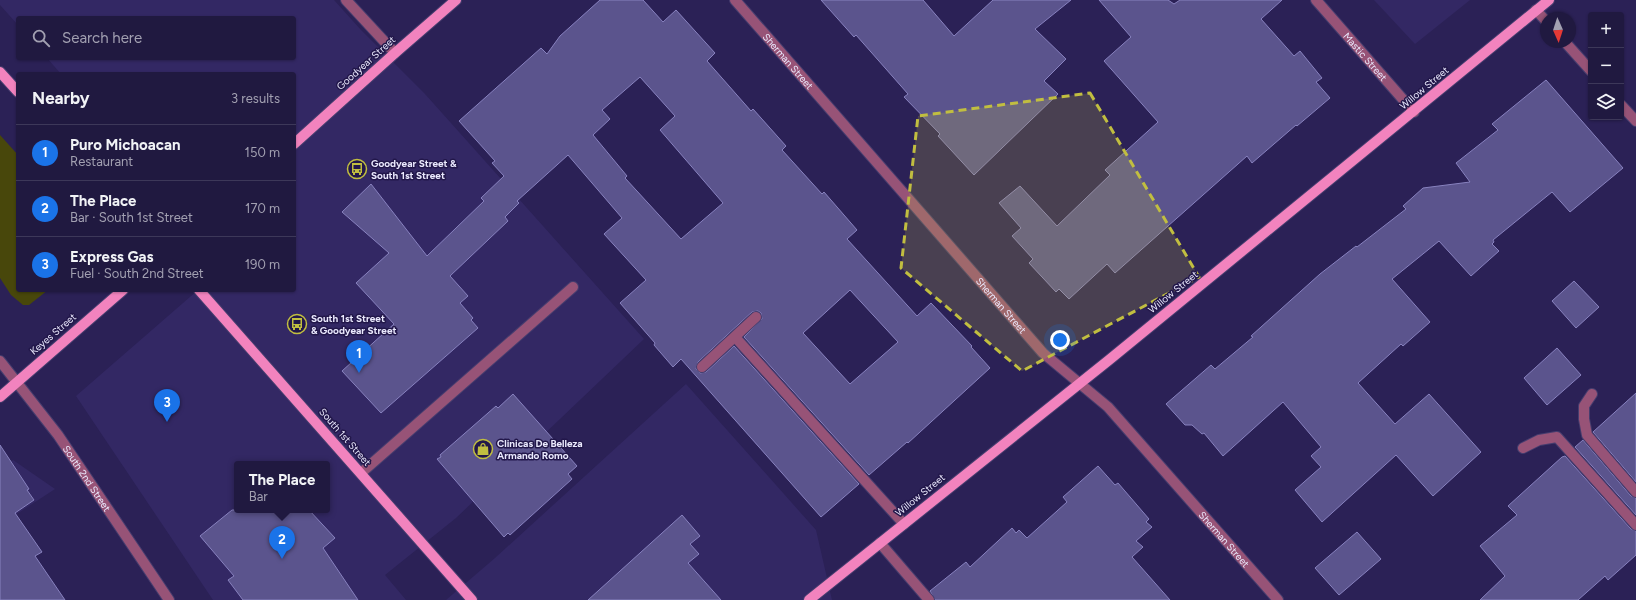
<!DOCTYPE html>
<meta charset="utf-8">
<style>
body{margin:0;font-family:Figtree,sans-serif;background:#2d264b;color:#f1f3f6}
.controls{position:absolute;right:12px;top:12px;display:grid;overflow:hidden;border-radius:4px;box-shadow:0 1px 3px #0004}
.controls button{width:36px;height:36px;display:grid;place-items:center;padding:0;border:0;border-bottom:1px solid #3d3859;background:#201940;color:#f1f3f6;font:20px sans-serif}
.compass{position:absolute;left:1540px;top:12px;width:36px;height:36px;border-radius:50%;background:#201940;box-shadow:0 1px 3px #0004;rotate:177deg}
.you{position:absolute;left:1060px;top:340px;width:14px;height:14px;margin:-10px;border:3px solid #fff;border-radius:50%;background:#1a73e8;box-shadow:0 0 0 6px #1a73e833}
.badge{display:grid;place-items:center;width:26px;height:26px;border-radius:50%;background:#1a73e8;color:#fff;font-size:13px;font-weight:700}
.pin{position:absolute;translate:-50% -33px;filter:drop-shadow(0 1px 2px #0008)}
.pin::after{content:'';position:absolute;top:21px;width:14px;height:12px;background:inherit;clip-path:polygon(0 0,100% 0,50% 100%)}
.popup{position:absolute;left:234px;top:461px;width:96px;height:52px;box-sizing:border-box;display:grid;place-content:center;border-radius:4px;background:#201940;filter:drop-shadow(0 1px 3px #0005);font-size:13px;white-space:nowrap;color:#a2a0b1}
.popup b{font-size:15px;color:#f1f3f6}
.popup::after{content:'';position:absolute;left:50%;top:100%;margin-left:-8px;border:8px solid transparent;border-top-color:#201940}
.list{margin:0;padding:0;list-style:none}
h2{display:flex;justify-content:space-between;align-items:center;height:52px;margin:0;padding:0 16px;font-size:17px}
h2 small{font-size:13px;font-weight:400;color:#a2a0b1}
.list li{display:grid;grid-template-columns:26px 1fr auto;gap:12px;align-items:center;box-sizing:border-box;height:56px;padding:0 16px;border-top:1px solid #3d3859}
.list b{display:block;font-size:15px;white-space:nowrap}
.list p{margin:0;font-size:13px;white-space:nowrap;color:#a2a0b1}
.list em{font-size:13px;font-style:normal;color:#a2a0b1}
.icon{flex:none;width:22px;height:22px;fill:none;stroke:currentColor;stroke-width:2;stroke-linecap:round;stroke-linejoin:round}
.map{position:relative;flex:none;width:1636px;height:600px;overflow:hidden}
.search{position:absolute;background:#201940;box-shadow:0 1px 3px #0004;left:16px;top:16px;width:280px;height:44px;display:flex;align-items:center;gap:10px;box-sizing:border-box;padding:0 14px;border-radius:4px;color:#a2a0b1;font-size:15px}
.panel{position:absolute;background:#201940;box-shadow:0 1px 3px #0004;left:16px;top:72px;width:280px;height:220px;border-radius:4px}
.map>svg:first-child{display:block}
</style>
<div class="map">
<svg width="1636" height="600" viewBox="0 0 1636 600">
<rect width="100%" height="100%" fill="#2b2156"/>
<!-- built -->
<g fill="#332864" fill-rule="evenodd">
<path d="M0,0h334l27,30 64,64 219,245 -188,179 -71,57 21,25h-193l-137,-204 122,-106h96v-216h-233l-14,-16h247v-40h-276v7l-18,-20zM237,464h90v46h-90z"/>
<path d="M1374,0h96l-55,44z"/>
<path d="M686,384l130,146 16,70h-386l49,-42z"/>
<path d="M13,460l42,29 -55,36v-56z"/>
</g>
<!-- green -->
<path fill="#48470b" d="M0,135l18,20v135h30l-19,15h-6l-12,-10 -11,-17z"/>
<!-- building -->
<g fill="#5b548d" stroke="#8882bf" fill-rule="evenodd">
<path d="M600,0h43l20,22 13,-12 39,43 -8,8 44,50 2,-2 33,37 -4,4 40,44 2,-2 33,38 -10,9 70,77 14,-13 41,43 -1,1 19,21 -82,75 -1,-1 -38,33 -125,-138 18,-18 -1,-6 -3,-2 -6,1 -54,50 -2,7 4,4 6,-1 28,-26 125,138 -38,33 -140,-158 -8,8 -19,-22 1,-2 -35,-40 26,-23 -42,-46 18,-16 -54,-63 -51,46 2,2 -14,14 3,4 -58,55 18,20 -8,7 13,15 -2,2 7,8 -97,85 -39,-42 52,-47 -38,-41 33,-30 -47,-41 29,-28 56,72 57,-55 -3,-3 23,-22 -12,-13 3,-2 -36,-40 82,-73 6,6 13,-18zM640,77l35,39 -15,14 63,73 -42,36 -56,-61 2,-2 -34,-41 17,-16 -8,-9zM850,290l48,52 -48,42 -47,-51z"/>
<path d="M821,0h102l31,36 39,-36h78l-36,29 31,30 -22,22 14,13 -84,81 -36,-39 2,-2 -36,-37 4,-3 -52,-59 -2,2z"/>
<path d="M1099,0h69l6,4 6,-4h102l-21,19 33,37 6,-5 22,27 -6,4 14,16 -33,28 -1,-1 -44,38 -5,-7 -132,117 -8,-9 -38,35 -10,-10 -3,3 -27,-29 4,-4 -21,-23 9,-8 -22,-25 21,-17 37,40 53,-51 -5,-5 53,-48 -54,-61 27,-24z"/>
<path d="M1546,80l77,88 -53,44 -18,-20 -59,48 1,2 -2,2 7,7 -28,25 -32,-35 -47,38 38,43 -27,24 -2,-2 -43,39 37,41 34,-30 52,58 -48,44 -37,-41 -74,67 -27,-32 26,-23 -10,-11 10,-9 -38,-45 -60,54 -19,-23 -2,1 -10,-9h-7l-19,-21 45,-39 4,4 38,-32 -2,-1 69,-62 36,-28 1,1 49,-38 -3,-3 20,-18 47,-6 -14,-19 42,-33 -6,-6z"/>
<path d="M1574,281l25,26 -23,21 -24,-27z"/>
<path d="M1557,348l24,27 -34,30 -23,-27z"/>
<path d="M1636,393v89l-43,-50z"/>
<path d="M513,394l64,72 -9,8 4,5 -62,56 -2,-2 -4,4 -67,-78 4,-2 -1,-2 56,-49 2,2z"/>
<path d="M1583,440l48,56 5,2v17l-61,-68z"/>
<path d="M0,445l29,44 -2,1 7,10 -19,13 27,39 -7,4 30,44h-65z"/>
<path d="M1565,456l66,73 5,2v24l-28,25 -3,-4 -27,24h-98l25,-24 -25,-30 37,-31 -9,-9 54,-49z"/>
<path d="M1098,466l17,19 3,-2 31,36 -3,3 6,5 -16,14 7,6 -11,10 38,43h-235l-5,-9 36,-29 4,5 42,-39 4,5 3,-3 8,8 40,-36 -4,-5z"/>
<path d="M232,510h77l26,28 -12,10 35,52h-115l-15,-20 6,-4 -34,-40z"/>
<path d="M682,515l18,21 -10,8 9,10 -11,9 33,37h-133z"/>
<path d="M1357,532l24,27 -42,36 -24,-27z"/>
</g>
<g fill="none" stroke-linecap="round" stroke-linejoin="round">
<!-- minor casing -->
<g stroke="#463d6e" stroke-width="12">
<g id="minor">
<path d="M346,0l49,53"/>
<path id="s1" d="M735,0l308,353 65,54 170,193"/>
<path id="s2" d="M1316,0l98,112"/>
<path d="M1536,10l10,11"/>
<path d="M1565,42l26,29"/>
<path d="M1621,105l15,16"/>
<path d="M735,337l169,187"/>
<path id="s3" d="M0,361l58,74 111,165"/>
<path d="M702,367l54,-50"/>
<path d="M1592,394l-8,12v13l3,16 49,57"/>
<path d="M1523,448l16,-8 18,-3 79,88"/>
<path d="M361,473l212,-186"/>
<path d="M880,543l49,57"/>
</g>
</g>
<!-- major casing -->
<g stroke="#463d6e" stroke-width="12">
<g id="major">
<path d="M0,72l18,20"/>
<path d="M294,144l101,-91 61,-53"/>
<path d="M199,290l273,310"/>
<path d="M0,397l123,-107"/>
<path d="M809,600l300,-240 440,-360"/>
</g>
</g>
<!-- minor -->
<use href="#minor" stroke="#975377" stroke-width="10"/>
<!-- major -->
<use href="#major" stroke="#f283be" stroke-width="10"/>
</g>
<!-- marked area -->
<path fill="#c1be40" fill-opacity="0.2" stroke="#c1be40" stroke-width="3" stroke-dasharray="8 5" stroke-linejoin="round" d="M1090,93l109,184 -177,94 -121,-103 17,-152z"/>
<!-- icons -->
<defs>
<g id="bus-ring" transform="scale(1)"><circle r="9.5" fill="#22174a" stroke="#c1be40" stroke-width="1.5"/><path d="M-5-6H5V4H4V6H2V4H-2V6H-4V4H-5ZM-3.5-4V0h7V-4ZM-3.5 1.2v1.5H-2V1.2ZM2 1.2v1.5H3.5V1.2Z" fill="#c1be40"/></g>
<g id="shop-ring" transform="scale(1)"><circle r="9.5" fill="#22174a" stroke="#c1be40" stroke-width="1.5"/><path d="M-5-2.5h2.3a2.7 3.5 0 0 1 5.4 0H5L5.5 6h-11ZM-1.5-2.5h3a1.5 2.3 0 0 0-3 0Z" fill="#c1be40"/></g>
</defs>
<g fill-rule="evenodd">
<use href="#bus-ring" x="357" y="169"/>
<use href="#bus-ring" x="297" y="324"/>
<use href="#shop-ring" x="483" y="449"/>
</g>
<g text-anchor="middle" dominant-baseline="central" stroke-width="3" stroke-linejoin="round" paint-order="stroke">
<!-- street labels -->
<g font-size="10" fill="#ebeafe" stroke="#22174a">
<text stroke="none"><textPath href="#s2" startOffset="75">Mastic Street</textPath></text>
<text stroke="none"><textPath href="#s1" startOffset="81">Sherman Street</textPath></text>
<text transform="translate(366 63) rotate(-42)">Goodyear Street</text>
<text transform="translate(1424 88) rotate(-40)">Willow Street</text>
<text transform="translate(1173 292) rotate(-39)">Willow Street</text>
<text stroke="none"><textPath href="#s1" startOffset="405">Sherman Street</textPath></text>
<text transform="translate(53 334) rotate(-41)">Keyes Street</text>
<text transform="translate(345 437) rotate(49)">South 1st Street</text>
<text stroke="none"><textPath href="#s3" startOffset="146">South 2nd Street</textPath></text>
<text transform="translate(920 495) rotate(-39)">Willow Street</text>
<text stroke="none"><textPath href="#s1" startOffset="729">Sherman Street</textPath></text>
</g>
<!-- poi labels -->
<g font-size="10" font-weight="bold" fill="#ebeafe" stroke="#22174a" text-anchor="start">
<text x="371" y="163">Goodyear Street &amp;<tspan x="371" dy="12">South 1st Street</tspan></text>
<text x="311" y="318">South 1st Street<tspan x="311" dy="12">&amp; Goodyear Street</tspan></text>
<text x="497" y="443">Clinicas De Belleza<tspan x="497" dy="12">Armando Romo</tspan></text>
</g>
</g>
</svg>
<div class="controls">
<button>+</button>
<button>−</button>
<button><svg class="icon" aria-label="layers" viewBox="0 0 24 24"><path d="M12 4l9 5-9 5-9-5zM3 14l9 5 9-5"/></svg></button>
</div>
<svg class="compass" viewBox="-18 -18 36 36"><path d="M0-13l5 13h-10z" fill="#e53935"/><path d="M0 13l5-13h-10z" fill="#a2a0b1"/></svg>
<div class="you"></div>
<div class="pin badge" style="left:359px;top:373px">1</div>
<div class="pin badge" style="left:282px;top:559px">2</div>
<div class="popup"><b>The Place</b>Bar</div>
<div class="pin badge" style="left:167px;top:422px">3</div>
<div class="search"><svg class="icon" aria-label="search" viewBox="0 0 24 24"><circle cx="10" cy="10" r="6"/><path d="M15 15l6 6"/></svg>Search here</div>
<section class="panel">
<h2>Nearby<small>3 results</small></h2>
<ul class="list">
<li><span class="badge">1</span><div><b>Puro Michoacan</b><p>Restaurant</p></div><em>150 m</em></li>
<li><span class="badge">2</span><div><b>The Place</b><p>Bar · South 1st Street</p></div><em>170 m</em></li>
<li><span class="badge">3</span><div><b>Express Gas</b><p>Fuel · South 2nd Street</p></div><em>190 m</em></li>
</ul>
</section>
</div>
